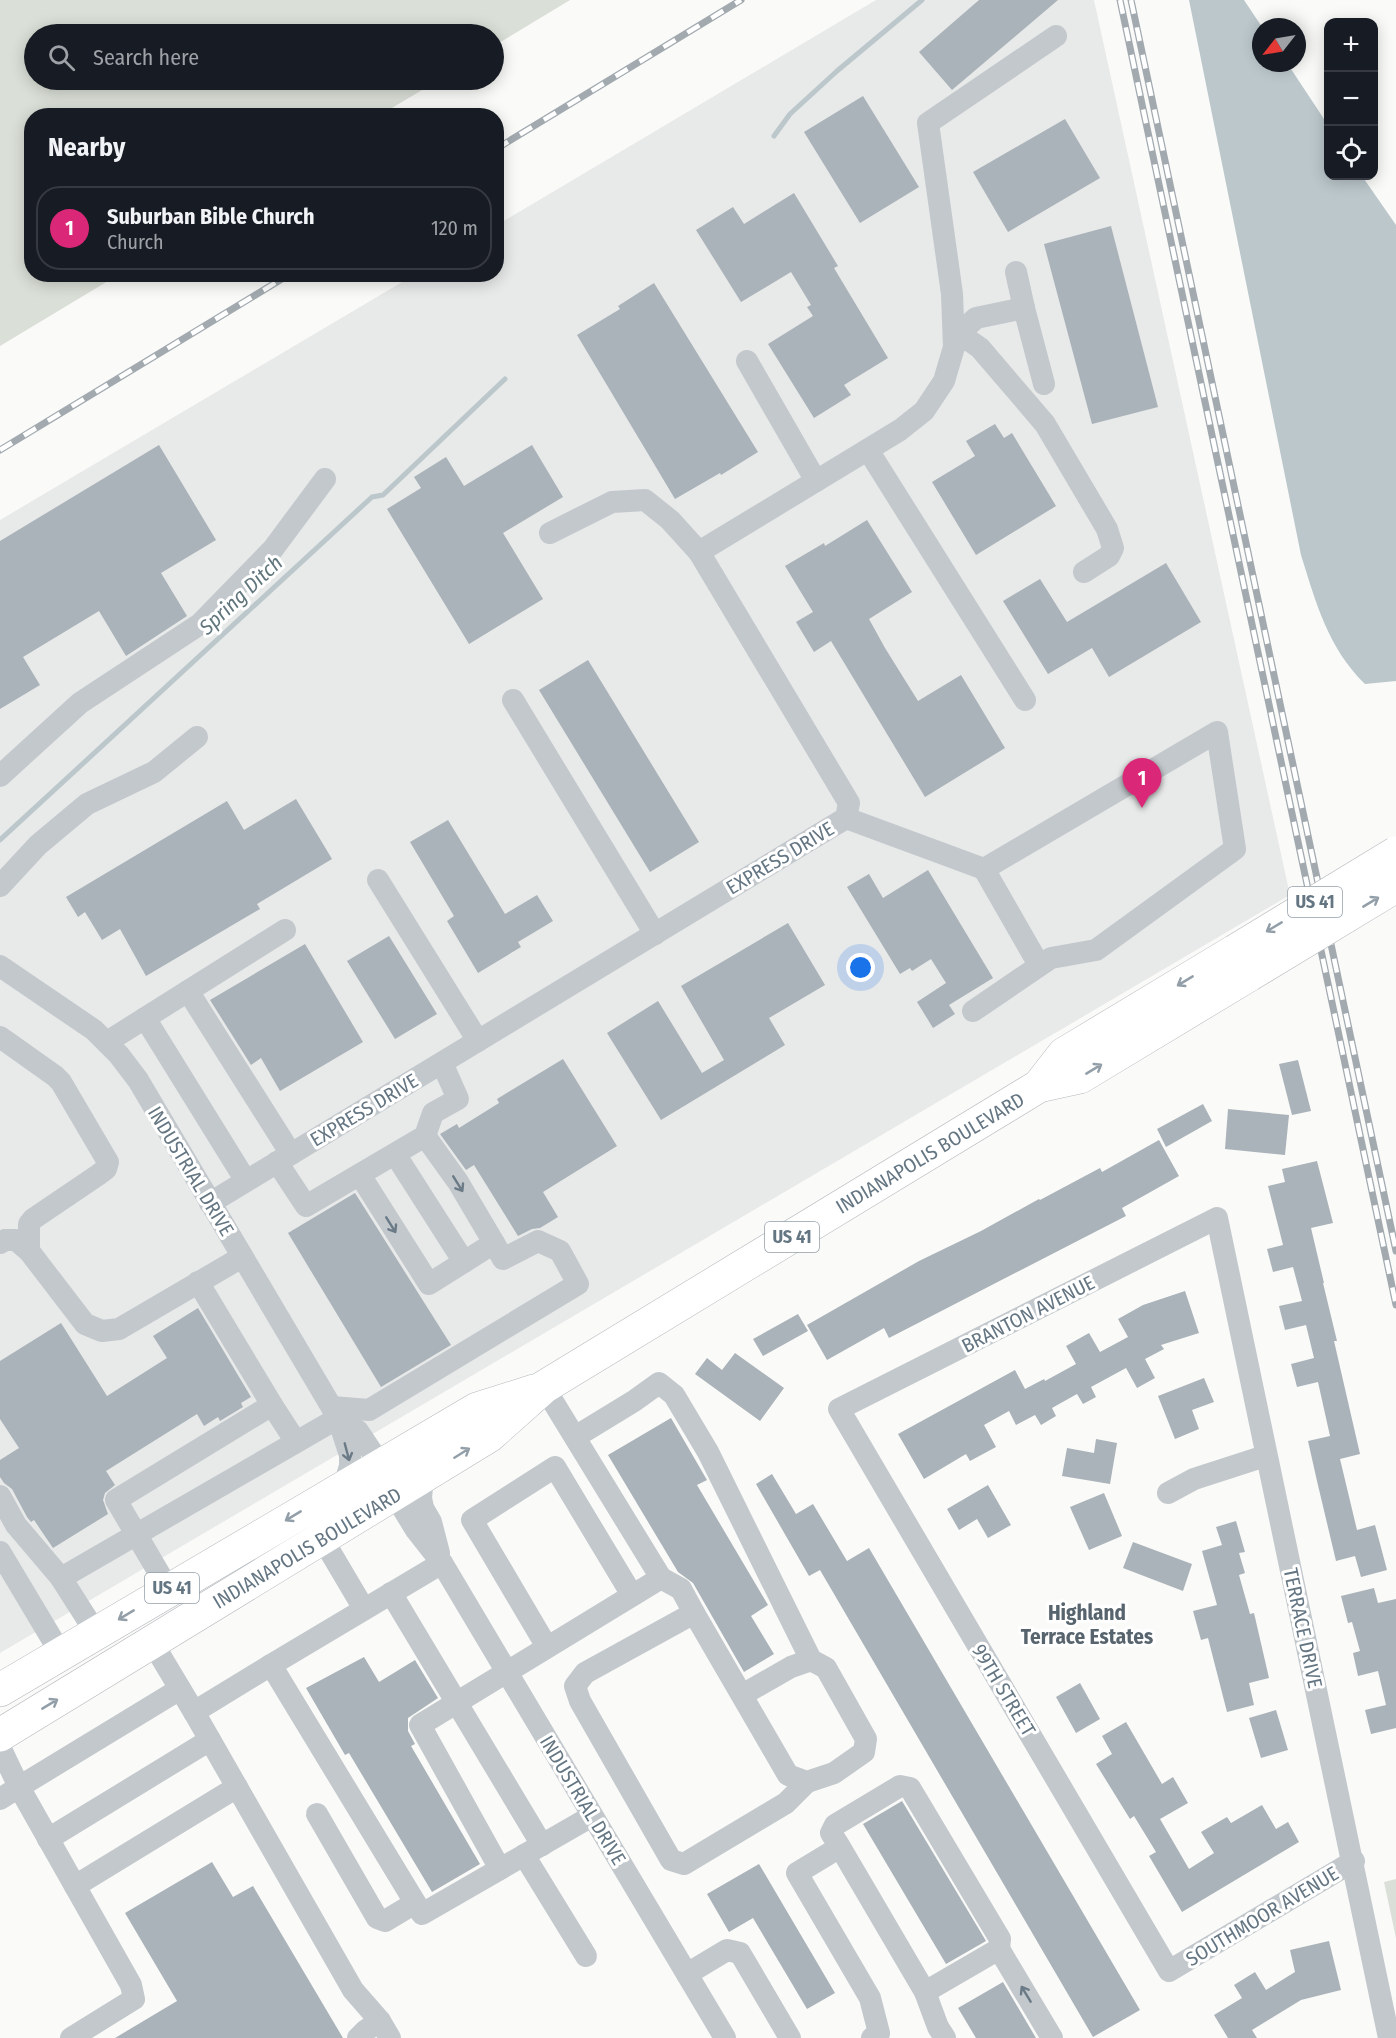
<!DOCTYPE html>
<meta charset="utf-8">
<style>
body{margin:0;font-family:"Fira Sans Condensed",sans-serif;background:#20242c;color:#f1f3f6}
.controls{position:absolute;right:18px;top:18px;display:grid;overflow:hidden;border-radius:12px;box-shadow:0 3px 15px #0003}
.controls button{width:54px;height:54px;display:grid;place-items:center;padding:0;border:0;border-bottom:2px solid #363941;background:#171b24;color:#f1f3f6;font:30px sans-serif}
.compass{position:absolute;left:1252px;top:18px;width:54px;height:54px;border-radius:50%;background:#171b24;box-shadow:0 3px 15px #0003;rotate:239deg}
.you{position:absolute;left:861px;top:968px;width:21px;height:21px;margin:-15px;border:4px solid #fff;border-radius:50%;background:#1a73e8;box-shadow:0 0 0 9px #1a73e833}
.badge{display:grid;place-items:center;width:39px;height:39px;border-radius:50%;background:#db2777;color:#fff;font-size:20px;font-weight:700}
.pin{position:absolute;translate:-50% -50px;filter:drop-shadow(0 2px 3px #0008)}
.pin::after{content:'';position:absolute;top:32px;width:21px;height:18px;background:inherit;clip-path:polygon(0 0,100% 0,50% 100%)}
.list{margin:0;padding:0;list-style:none}
h2{display:flex;justify-content:space-between;align-items:center;height:78px;margin:0;padding:0 24px;font-size:26px}
h2 small{font-size:20px;font-weight:400;color:#9ea1a6}
.list li{display:grid;grid-template-columns:39px 1fr auto;gap:18px;align-items:center;box-sizing:border-box;height:84px;margin:0 12px 12px;padding:0 12px;border:2px solid #363941;border-radius:24px}
.list b{display:block;font-size:22px;white-space:nowrap}
.list p{margin:0;font-size:20px;white-space:nowrap;color:#9ea1a6}
.list em{font-size:20px;font-style:normal;color:#9ea1a6}
.icon{flex:none;width:33px;height:33px;fill:none;stroke:currentColor;stroke-width:2;stroke-linecap:round;stroke-linejoin:round}
.map{position:relative;flex:none;width:1396px;height:2038px;overflow:hidden}
.search{position:absolute;background:#171b24;box-shadow:0 3px 15px #0003;left:24px;top:24px;width:480px;height:66px;display:flex;align-items:center;gap:15px;box-sizing:border-box;padding:0 21px;border-radius:33px;color:#9ea1a6;font-size:22px}
.panel{position:absolute;background:#171b24;box-shadow:0 3px 15px #0003;left:24px;top:108px;width:480px;height:174px;border-radius:24px}
.map>svg:first-child{display:block}
</style>
<div class="map">
<svg width="1396" height="2038" viewBox="0 0 1396 2038">
<rect width="100%" height="100%" fill="#fafaf8"/>
<!-- built -->
<path fill="#e8e9e9" d="M876,0h218l196,895 -1290,758v-1133l414,-245 82,-1 1,-49z"/>
<!-- green -->
<g fill="#dadfd7">
<path d="M0,0h570l-76,46v-12h-460v46h405l-59,35 -348,1v158l86,1 -118,71z"/>
<path d="M1396,1879v59l-12,-56z"/>
</g>
<!-- water -->
<path fill="#bbc7cb" d="M1189,0h55l18,27 -1,36h26l41,62v51h34l34,49v456l-31,3c-37,-36 -49,-81 -64,-129z"/>
<g fill="none" stroke-linecap="round" stroke-linejoin="round">
<!-- stream -->
<g stroke="#bbc7cb" stroke-width="5">
<path d="M774,136l16,-22 47,-43 85,-71"/>
<path d="M0,840l372,-343 11,-2 122,-116"/>
</g>
</g>
<!-- building -->
<g fill="#aab3b9">
<path d="M979,0h79l-106,90 -33,-38z"/>
<path d="M863,96l56,91 -59,36 -56,-91z"/>
<path d="M1065,119l35,59 -92,54 -35,-60z"/>
<path d="M794,193l44,73 -4,2 54,90 -44,27 7,10 -37,23 -46,-74 45,-28 -6,-9 4,-2 -20,-33 -50,30 -45,-72 37,-23 11,17z"/>
<path d="M1111,226l47,181 -66,17 -48,-180z"/>
<path d="M654,283l104,169 -37,23 -1,-2 -45,26 -98,-164 43,-26 -2,-3z"/>
<path d="M995,424l9,14 8,-5 44,73 -80,49 -44,-73 43,-26 -9,-15z"/>
<path d="M159,445l57,95 -55,33 26,43 -61,40 -27,-45 -76,46 17,28 -40,24v-168z"/>
<path d="M532,445l31,52 -60,36 40,66 -74,45 -82,-135 34,-21 -7,-11 32,-20 18,29z"/>
<path d="M867,520l45,72 -43,27 16,29 33,53 43,-26 44,73 -80,49 -94,-156 -17,11 -18,-30 17,-10 -28,-46 39,-23 1,3z"/>
<path d="M1166,563l35,59 -92,55 -17,-29 -44,26 -45,-73 37,-22 27,43z"/>
<path d="M588,660l111,182 -49,30 -111,-182z"/>
<path d="M296,799l36,60 -75,45 3,5 -114,67 -26,-47 -18,11 -17,-28 -7,5 -12,-20 161,-96 17,29z"/>
<path d="M448,820l57,94 32,-19 16,26 -35,21 3,5 -43,26 -31,-52 7,-5 -44,-74z"/>
<path d="M928,870l65,108 -44,27 6,9 -22,14 -16,-26 29,-19 -15,-24 -19,12 -2,-3 -10,6 -53,-87 22,-13 14,24z"/>
<path d="M788,923l37,62 -56,33 16,27 -124,75 -54,-87 51,-32 44,72 22,-13 -43,-74z"/>
<path d="M389,936l48,78 -42,25 -48,-78z"/>
<path d="M305,944l58,98 -83,49 -19,-33 -10,7 -41,-65z"/>
<path d="M563,1059l54,87 -74,46 15,25 -18,11 -8,1 -14,7 -44,-71 -8,5 -26,-36 17,-10 2,4 40,-25 -2,-4z"/>
<path d="M1298,1060l13,51 -19,4 -13,-51z"/>
<path d="M1203,1104l9,17 -46,26 -9,-18z"/>
<path d="M1228,1109l61,6 -4,40 -60,-6z"/>
<path d="M1159,1140l20,36 -57,32 4,8 -237,122 -5,-10 -57,32 -20,-35 112,-64 62,-30 58,-32 1,1 60,-32 2,4z"/>
<path d="M1317,1161l16,62 -22,5 13,55h-1l14,58h-3l26,113 -20,5 17,71 18,-5 12,45 -26,7 -6,-21 -19,5 -19,-80 -9,-40 22,-5 -12,-54 -21,5 -6,-23 23,-6 -8,-33 -21,5 -6,-24 23,-5 -9,-34 -20,5 -6,-23 16,-4 -15,-59 17,-4 -3,-13z"/>
<path d="M355,1193l96,152 -70,42 -93,-154z"/>
<path d="M1185,1291l14,42 -38,12 3,4 -19,10 10,19 -18,10 -11,-20 -35,19 5,10 -13,7 -6,-10 -25,14 4,8 -15,9 -6,-10 -19,10 -7,-14 -25,14 12,22 -26,14 -4,-7 -42,25 -26,-45 117,-64 10,19 19,-10 1,2 31,-17 -10,-18 23,-13 11,19 28,-15 -10,-18 25,-14z"/>
<path d="M198,1308l53,89 -10,6 2,4 -23,14 -2,-4 -14,9 -7,-12 -91,57 9,14 -10,8 -2,7 5,14 -55,34 -19,-28 -3,2 -4,-5 -15,-28 -8,-6 -4,-6v-17l19,-12 -19,-29v-58l61,-38 46,73 60,-38 -14,-22z"/>
<path d="M798,1314l10,17 -45,25 -10,-17z"/>
<path d="M735,1353l49,35 -24,33 -65,-47 12,-16 15,12z"/>
<path d="M1204,1378l10,24 -22,8 7,19 -24,10 -17,-43z"/>
<path d="M671,1418l36,62 -10,5 71,120 -17,11 23,38 -30,18 -51,-89 -15,-11 -70,-117z"/>
<path d="M1096,1439l21,4 -7,41 -48,-8 5,-28 27,5z"/>
<path d="M772,1474l24,40 17,-10 34,57 22,-13 271,462 -47,27 -273,-467 -11,6 -53,-92z"/>
<path d="M988,1485l23,40 -23,13 -11,-19 -18,11 -12,-21z"/>
<path d="M1104,1493l18,43 -33,14 -19,-43z"/>
<path d="M1236,1521l9,31 -6,1 6,20 -6,2 11,39 4,-1 15,65 -20,5 5,22 -27,7 -19,-74 -7,2 -8,-29 24,-6 -15,-54 20,-6 -6,-18z"/>
<path d="M1133,1542l59,22 -9,27 -60,-23z"/>
<path d="M1374,1588l4,15 18,-4v129l-25,6 -6,-24 21,-5 -8,-34 -20,5 -5,-23 7,-2 -8,-29 -4,1 -7,-27z"/>
<path d="M364,1657l15,25 36,-22 23,38 -30,20v13l7,13 -4,2 69,118 -48,28 -83,-139 -4,2 -39,-67z"/>
<path d="M1080,1683l20,36 -24,14 -20,-36z"/>
<path d="M1276,1710l12,40 -27,8 -12,-40z"/>
<path d="M1126,1722l36,62 11,-7 15,26 -28,16 29,50 25,-16 -13,-21 26,-15 4,6 31,-18 14,24 12,-7 11,20 -117,70 -33,-56 7,-4 -22,-36 -4,3 -34,-55 16,-10 -10,-18z"/>
<path d="M902,1801l84,140 -40,23 -83,-140z"/>
<path d="M212,1862l21,35 20,-11 90,152h-228l62,-37 -52,-88z"/>
<path d="M759,1864l76,129 -28,16 -54,-91 -24,14 -22,-38z"/>
<path d="M1329,1941l12,49 -40,10 -49,30 5,8h-29l-14,-23 28,-17 -8,-13 21,-13 11,18 29,-18 -5,-22z"/>
<path d="M1003,1982l33,56h-60l-18,-30z"/>
</g>
<g fill="none" stroke-linecap="round" stroke-linejoin="round">
<!-- highway casing -->
<g stroke="#b4b9bd" stroke-width="34">
<g id="highway">
<path d="M1039,1086l25,-32 171,-103"/>
<path d="M0,1690l477,-281 57,-18"/>
<path d="M0,1735l489,-299 55,-49 495,-301 41,-9 169,-102"/>
</g>
</g>
<!-- minor -->
<g stroke="#c3c8cc" stroke-width="22">
<path d="M1016,272l8,36"/>
<path d="M954,338l16,3 10,7 65,76 62,105 6,19 -4,8 -25,16"/>
<path d="M954,338l22,-20 48,-10 20,76"/>
<path d="M747,361l69,120"/>
<path d="M868,450l157,250"/>
<path d="M550,533l62,-31 33,-2 25,20 29,32"/>
<path d="M513,700l142,234"/>
<path d="M0,776l80,-73 120,-79 73,-75 52,-70"/>
<path d="M846,818l138,51 233,-137 18,117 -139,101 -45,8 -78,53"/>
<path d="M984,869l55,96"/>
<path d="M378,880l100,161"/>
<path d="M0,886l38,-41 49,-41 67,-32 43,-35"/>
<path d="M0,966l94,64 25,25 19,25 200,338 12,37v11l-6,20"/>
<path d="M188,991l103,163"/>
<path d="M145,1018l101,163"/>
<path d="M0,1037l55,39 6,6 47,80 -2,7 -8,6 -65,44 -4,5v27"/>
<path d="M107,1042l178,-112"/>
<path d="M425,1136l33,46 36,61"/>
<path d="M395,1154l69,108"/>
<path d="M277,1162l29,44 119,-70 8,-23 25,-14 -16,-36"/>
<path d="M210,1203l636,-385 3,-15 -150,-251 201,-122 24,-19 20,-30 10,-34 -2,-53 -24,-171 128,-87"/>
<path d="M0,1243l5,-3h11l13,11 56,73 17,7 17,-2 123,-72"/>
<path d="M198,1282l74,123"/>
<path d="M332,1407l37,3 209,-126 -18,-33 -22,-10 -35,18 -9,-16 -65,41 -69,-109"/>
<path d="M338,1418l20,13 22,33 14,30 22,36 26,33 283,475"/>
<path d="M575,1437l59,-36 25,-18 15,12 34,57 103,208"/>
<path d="M423,1476l-2,22 2,10 8,14 8,31"/>
<path d="M1168,1493l26,-14 71,-23"/>
<path d="M0,1496l16,29 45,53 35,55"/>
<path d="M322,1538l42,71"/>
<path d="M0,1552l61,102"/>
<path d="M61,1578l277,-160"/>
<path d="M661,1578l20,11 13,24 94,162 19,7 27,-9 30,-21 2,-13 -40,-71 -15,-8 -20,7 -49,28"/>
<path d="M169,1590l-53,-90 156,-95 24,37"/>
<path d="M391,1593l151,252"/>
<path d="M694,1613l-109,60 -10,13 5,15 91,159 13,4 102,-61 21,-21"/>
<path d="M152,1642l42,70 77,-47 151,249 170,-98"/>
<path d="M547,1647l-75,-127 83,-53 77,128"/>
<path d="M271,1665l171,-102"/>
<path d="M194,1712l159,278 27,31 10,17"/>
<path d="M0,1747l19,40 -19,12"/>
<path d="M317,1814l60,104 8,3 30,-18"/>
<path d="M48,1839l162,-99"/>
<path d="M840,1847l85,145 74,-43 1,-10 -90,-151 -10,-2 -65,39 -4,8 9,14 -43,26 73,125 9,35 -7,5"/>
<path d="M524,1855l62,101"/>
<path d="M1354,1861l-185,110 -330,-562 378,-191c55,274 117,546 172,820"/>
<path d="M500,1869l-80,-144 241,-147 -117,-191"/>
<path d="M75,1886l162,-99"/>
<path d="M999,1949l53,89"/>
<path d="M687,1974l40,-24 13,3 50,85"/>
<path d="M925,1992l13,35 7,11"/>
<path d="M71,2038l63,-39 -3,-14 -112,-198 161,-98"/>
<path d="M358,2038l7,-7 15,-10"/>
</g>
<!-- highway -->
<use href="#highway" stroke="#fff" stroke-width="33"/>
<!-- rail casing -->
<g stroke="#a2aab0" stroke-width="7">
<g id="rail">
<path d="M1120,0l276,1305"/>
<path d="M1131,0l265,1251"/>
<path d="M496,149l245,-149"/>
<path d="M0,450l290,-176"/>
</g>
</g>
<!-- rail -->
<use href="#rail" stroke="#fff" stroke-width="4.5" stroke-dasharray="14" stroke-linecap="butt"/>
<!-- highway-bridge casing -->
<g stroke="#b4b9bd" stroke-width="34" stroke-linecap="butt">
<g id="highway-bridge">
<path d="M1235,951l161,-98"/>
<path d="M1249,975l147,-89"/>
</g>
</g>
<!-- highway-bridge -->
<use href="#highway-bridge" stroke="#fff" stroke-width="33"/>
</g>
<!-- one-way arrows -->
<defs><path id="oneway-shaft" d="M-6 0H5M1.5-3L5.5 0L1.5 3" fill="none" stroke-width="1.6" stroke-linecap="round" stroke-linejoin="round" transform="scale(1.5)"/></defs>
<g stroke="#939fa8">
<use href="#oneway-shaft" transform="translate(1371 902) rotate(-31)"/>
<use href="#oneway-shaft" transform="translate(1274 927) rotate(149)"/>
<use href="#oneway-shaft" transform="translate(1185 981) rotate(149)"/>
<use href="#oneway-shaft" transform="translate(1094 1069) rotate(-31)"/>
<use href="#oneway-shaft" transform="translate(462 1453) rotate(-32)"/>
<use href="#oneway-shaft" transform="translate(293 1516) rotate(149)"/>
<use href="#oneway-shaft" transform="translate(126 1615) rotate(149)"/>
<use href="#oneway-shaft" transform="translate(50 1704) rotate(-31)"/>
</g>
<g stroke="#6a7a87">
<use href="#oneway-shaft" transform="translate(458 1184) rotate(58)"/>
<use href="#oneway-shaft" transform="translate(391 1225) rotate(58)"/>
<use href="#oneway-shaft" transform="translate(347 1452) rotate(75)"/>
<use href="#oneway-shaft" transform="translate(1026 1994) rotate(-121)"/>
</g>
<g text-anchor="middle" dominant-baseline="central" stroke-width="6" stroke-linejoin="round" paint-order="stroke">
<!-- shield labels -->
<g fill="#fff" stroke="#939fa8" stroke-width="1.5">
<rect x="1288" y="887" width="54" height="30" rx="4.5"/>
<rect x="765" y="1222" width="54" height="30" rx="4.5"/>
<rect x="145" y="1573" width="54" height="30" rx="4.5"/>
</g>
<g font-size="18" font-weight="bold" fill="#657683">
<text x="1315" y="902">US 41</text>
<text x="792" y="1237">US 41</text>
<text x="172" y="1588">US 41</text>
</g>
<!-- street labels -->
<g font-size="20" fill="#657683" stroke="#fff">
<text transform="translate(780 858) rotate(-31)">EXPRESS DRIVE</text>
<text transform="translate(364 1110) rotate(-31)">EXPRESS DRIVE</text>
<text transform="translate(930 1153) rotate(-31)">INDIANAPOLIS BOULEVARD</text>
<text transform="translate(191 1171) rotate(59)">INDUSTRIAL DRIVE</text>
<text transform="translate(1028 1314) rotate(-27)">BRANTON AVENUE</text>
<text transform="translate(307 1548) rotate(-31)">INDIANAPOLIS BOULEVARD</text>
<text transform="translate(1303 1628) rotate(78)">TERRACE DRIVE</text>
<text transform="translate(1004 1690) rotate(59)">99TH STREET</text>
<text transform="translate(583 1800) rotate(59)">INDUSTRIAL DRIVE</text>
<text transform="translate(1262 1916) rotate(-31)">SOUTHMOOR AVENUE</text>
</g>
<!-- water labels -->
<g font-size="21" font-style="italic" fill="#60757c" stroke="#fff">
<text transform="translate(241 595) rotate(-43)">Spring Ditch</text>
</g>
<!-- neighbourhood labels -->
<g font-size="21" font-weight="bold" fill="#57646e" stroke="#fff">
<text x="1087" y="1613">Highland<tspan x="1087" dy="24">Terrace Estates</tspan></text>
</g>
</g>
</svg>
<div class="controls">
<button>+</button>
<button>−</button>
<button><svg class="icon" aria-label="locate" viewBox="0 0 24 24"><circle cx="12" cy="12" r="6"/><path d="M12 2v4M12 18v4M2 12h4M18 12h4"/></svg></button>
</div>
<svg class="compass" viewBox="-18 -18 36 36"><path d="M0-13l5 13h-10z" fill="#e53935"/><path d="M0 13l5-13h-10z" fill="#9ea1a6"/></svg>
<div class="you"></div>
<div class="pin badge" style="left:1142px;top:808px">1</div>
<div class="search"><svg class="icon" aria-label="search" viewBox="0 0 24 24"><circle cx="10" cy="10" r="6"/><path d="M15 15l6 6"/></svg>Search here</div>
<section class="panel">
<h2>Nearby<small></small></h2>
<ul class="list">
<li><span class="badge">1</span><div><b>Suburban Bible Church</b><p>Church</p></div><em>120 m</em></li>
</ul>
</section>
</div>
